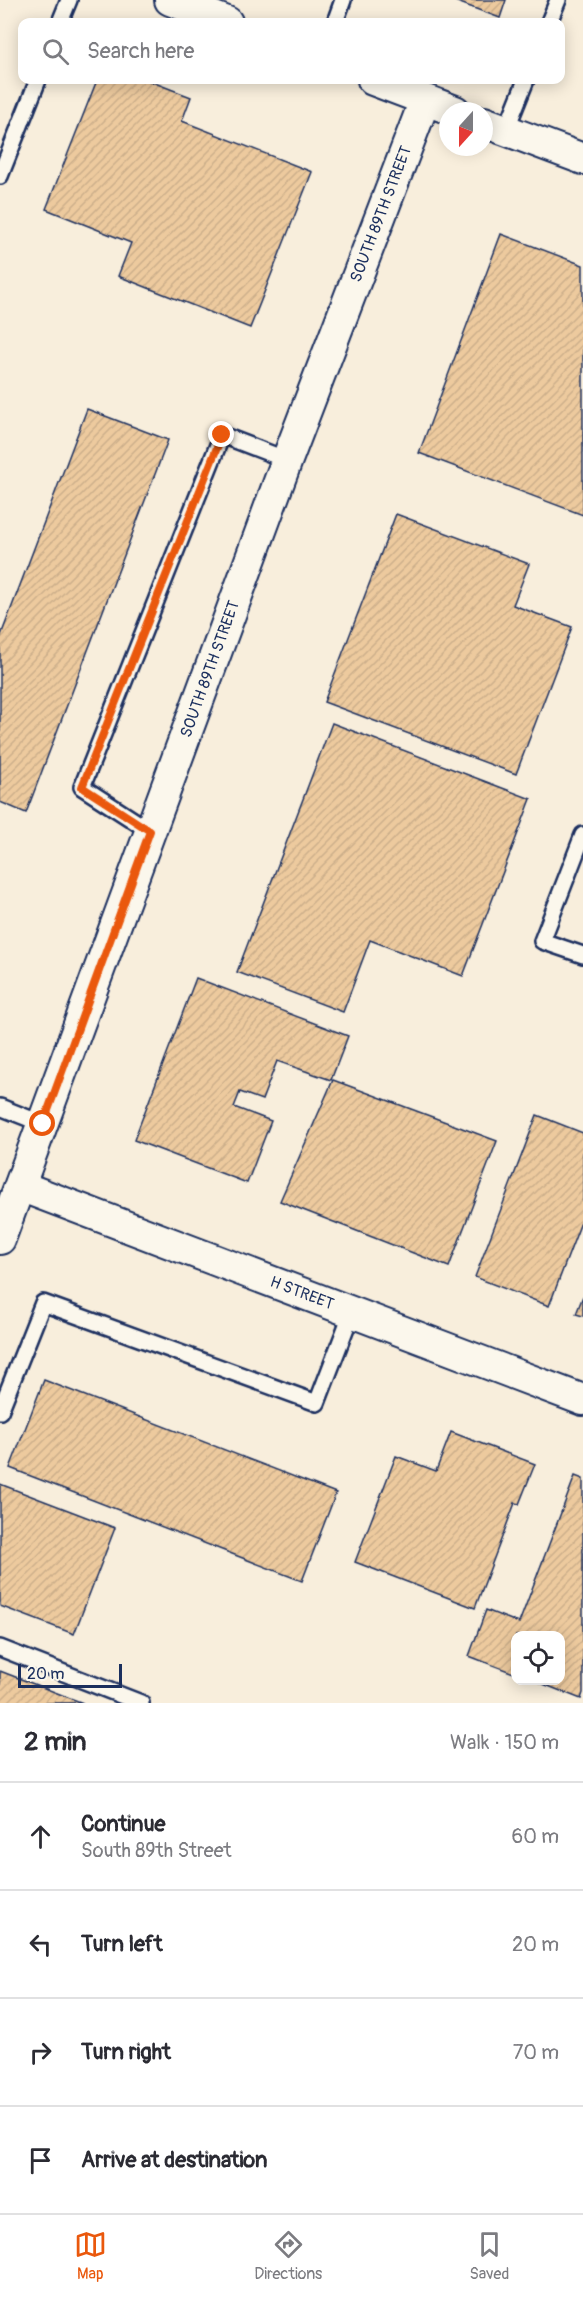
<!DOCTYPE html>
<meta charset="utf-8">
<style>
body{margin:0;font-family:Pangolin,sans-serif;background:#f2f2f3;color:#2b2b33}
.controls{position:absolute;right:18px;bottom:18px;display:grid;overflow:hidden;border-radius:12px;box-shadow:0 3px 15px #0003}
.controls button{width:54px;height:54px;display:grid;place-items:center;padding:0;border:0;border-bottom:2px solid #e1e1e2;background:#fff;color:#2b2b33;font:30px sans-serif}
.compass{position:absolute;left:439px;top:102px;width:54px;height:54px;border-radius:50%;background:#fff;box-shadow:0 3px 15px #0003;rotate:201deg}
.scale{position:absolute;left:18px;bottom:15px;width:104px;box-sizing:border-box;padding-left:6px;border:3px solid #1b2f5e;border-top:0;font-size:16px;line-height:21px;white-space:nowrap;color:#1b2f5e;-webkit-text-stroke:4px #fbf7ec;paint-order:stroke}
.stop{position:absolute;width:18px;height:18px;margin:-14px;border:4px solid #ea580c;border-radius:50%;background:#fff}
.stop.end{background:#ea580c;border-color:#fff;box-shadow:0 2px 6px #0008}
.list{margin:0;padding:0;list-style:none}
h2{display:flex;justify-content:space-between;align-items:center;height:78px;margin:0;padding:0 24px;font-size:26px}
h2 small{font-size:20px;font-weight:400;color:#7c7c81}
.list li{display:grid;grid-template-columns:39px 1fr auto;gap:18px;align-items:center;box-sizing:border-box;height:108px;padding:0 24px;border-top:2px solid #e1e1e2}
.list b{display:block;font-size:22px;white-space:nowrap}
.list p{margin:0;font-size:20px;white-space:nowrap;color:#7c7c81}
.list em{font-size:20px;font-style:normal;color:#7c7c81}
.icon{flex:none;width:33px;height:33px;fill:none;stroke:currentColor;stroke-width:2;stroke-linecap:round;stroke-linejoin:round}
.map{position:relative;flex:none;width:583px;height:1703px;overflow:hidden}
.search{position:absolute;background:#fff;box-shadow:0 3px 15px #0003;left:18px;right:18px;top:18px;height:66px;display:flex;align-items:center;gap:15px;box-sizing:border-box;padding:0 21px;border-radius:12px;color:#7c7c81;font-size:22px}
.sheet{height:510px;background:#fff}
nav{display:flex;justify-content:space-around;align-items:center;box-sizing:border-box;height:84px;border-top:2px solid #e1e1e2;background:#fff;font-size:16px;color:#7c7c81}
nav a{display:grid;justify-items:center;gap:3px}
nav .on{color:#ea580c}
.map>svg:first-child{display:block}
</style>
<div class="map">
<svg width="583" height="1703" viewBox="0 0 583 1703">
<defs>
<pattern id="building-hatch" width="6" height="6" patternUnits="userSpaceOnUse" patternTransform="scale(1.5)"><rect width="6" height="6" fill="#edca9e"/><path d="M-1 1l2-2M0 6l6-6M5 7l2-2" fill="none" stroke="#cbae8a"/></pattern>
</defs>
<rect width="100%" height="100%" fill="#f8eedc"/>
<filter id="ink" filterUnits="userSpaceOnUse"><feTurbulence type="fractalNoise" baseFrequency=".0167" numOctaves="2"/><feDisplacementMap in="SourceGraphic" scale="12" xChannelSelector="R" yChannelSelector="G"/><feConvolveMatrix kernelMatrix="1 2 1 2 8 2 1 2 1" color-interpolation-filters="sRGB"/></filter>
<g filter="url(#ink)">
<!-- building -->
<g fill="url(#building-hatch)" stroke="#1b2f5e" stroke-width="1.5">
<path d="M452,0h54l-6,18z"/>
<path d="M97,80h50l44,17 -9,24 130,51 -62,156 -132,-52 13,-33 -85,-34z"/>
<path d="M501,234l82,31v250l-164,-62z"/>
<path d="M87,409l81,31 -142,373 -26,-11v-164z"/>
<path d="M396,514l133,50 -16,41 59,22 -56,147 -192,-72z"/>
<path d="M332,723l199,76 -68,177 -93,-36 -27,72 -106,-40z"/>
<path d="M196,978l152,58 -17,44 -54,-19 -15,39 -22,-8 -6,15 37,14 -24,62 -113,-43z"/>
<path d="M333,1080l164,61 -48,126 -169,-66z"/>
<path d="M537,1115l46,18v84l-34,89 -74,-29z"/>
<path d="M583,1296v20l-7,-2z"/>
<path d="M44,1380l292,113 -34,88 -292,-113z"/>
<path d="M451,1432l84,32 -16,40 -4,-1 -40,105 -120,-46 41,-106 40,15z"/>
<path d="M575,1476l8,3v214l-2,6 -48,-19h27v-44h-44v38l-47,-18 17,-46 33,13z"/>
<path d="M0,1484l115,44 -41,106 -74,-28z"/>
<path d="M0,1671l83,32h-83z"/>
</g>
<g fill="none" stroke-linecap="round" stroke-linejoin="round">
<!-- lane casing -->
<g stroke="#1b2f5e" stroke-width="20">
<g id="lane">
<path d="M60,22l9,-22"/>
<path d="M335,22l8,-22"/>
<path d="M549,22l9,-22"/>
<path d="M506,130l20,-50"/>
<path d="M0,176l38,-96"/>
<path d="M150,831l-68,-44 140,-352 65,25"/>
<path d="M583,835l-41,106 41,14"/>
<path d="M0,1107l43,17"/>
<path d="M0,1411l43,-108 274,100 35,-91"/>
<path d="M0,1648l141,55"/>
</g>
</g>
<!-- street casing -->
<g stroke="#1b2f5e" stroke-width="34">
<g id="street">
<path d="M170,0l57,22"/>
<path d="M373,80l82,31"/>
<path d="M484,122l99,37"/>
<path d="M20,1186l563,214"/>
<path d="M0,1239l287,-779 138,-360"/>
</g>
</g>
<!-- lane -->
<use href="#lane" stroke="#fbf7ec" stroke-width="15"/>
<!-- street -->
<use href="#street" stroke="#fbf7ec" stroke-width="30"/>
</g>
</g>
<g fill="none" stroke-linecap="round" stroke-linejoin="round" filter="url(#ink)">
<!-- route -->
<path stroke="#ea580c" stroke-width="8" d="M43,1124l107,-293 -68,-44 140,-352"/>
</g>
<g text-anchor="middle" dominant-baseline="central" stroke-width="5" stroke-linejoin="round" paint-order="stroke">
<!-- street labels -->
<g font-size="16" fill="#1b2f5e" stroke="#fbf7ec">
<text transform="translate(381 214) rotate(-69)">SOUTH 89TH STREET</text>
<text transform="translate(210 669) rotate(-70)">SOUTH 89TH STREET</text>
<text transform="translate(302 1293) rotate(21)">H STREET</text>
</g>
</g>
</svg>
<div class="controls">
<button><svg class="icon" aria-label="locate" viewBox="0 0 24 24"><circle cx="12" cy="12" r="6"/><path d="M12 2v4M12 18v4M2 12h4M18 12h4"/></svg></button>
</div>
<svg class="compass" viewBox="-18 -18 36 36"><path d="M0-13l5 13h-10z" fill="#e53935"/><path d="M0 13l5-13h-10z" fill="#7c7c81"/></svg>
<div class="scale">20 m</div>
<div class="stop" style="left:43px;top:1124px"></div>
<div class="stop end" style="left:222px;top:435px"></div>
<div class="search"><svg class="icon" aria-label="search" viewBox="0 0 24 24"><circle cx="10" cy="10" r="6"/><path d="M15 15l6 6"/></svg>Search here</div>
</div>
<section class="sheet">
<h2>2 min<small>Walk · 150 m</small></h2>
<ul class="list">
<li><svg class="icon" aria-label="ahead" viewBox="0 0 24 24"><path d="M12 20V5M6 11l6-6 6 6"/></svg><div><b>Continue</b><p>South 89th Street</p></div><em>60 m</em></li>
<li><svg class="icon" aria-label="left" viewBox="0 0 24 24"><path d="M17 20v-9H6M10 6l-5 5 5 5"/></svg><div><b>Turn left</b></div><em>20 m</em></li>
<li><svg class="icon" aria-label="right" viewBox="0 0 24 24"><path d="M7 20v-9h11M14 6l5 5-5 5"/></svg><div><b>Turn right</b></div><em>70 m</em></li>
<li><svg class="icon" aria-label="arrive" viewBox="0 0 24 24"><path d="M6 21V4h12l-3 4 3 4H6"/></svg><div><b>Arrive at destination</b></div></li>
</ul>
</section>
<nav>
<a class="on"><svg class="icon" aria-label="map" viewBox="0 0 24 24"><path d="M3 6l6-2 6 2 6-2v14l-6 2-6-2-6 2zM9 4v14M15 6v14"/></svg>Map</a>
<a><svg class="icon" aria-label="directions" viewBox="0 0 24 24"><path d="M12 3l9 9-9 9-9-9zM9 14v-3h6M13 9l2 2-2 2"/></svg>Directions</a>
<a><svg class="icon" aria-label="saved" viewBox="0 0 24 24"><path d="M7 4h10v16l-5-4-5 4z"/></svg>Saved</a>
</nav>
